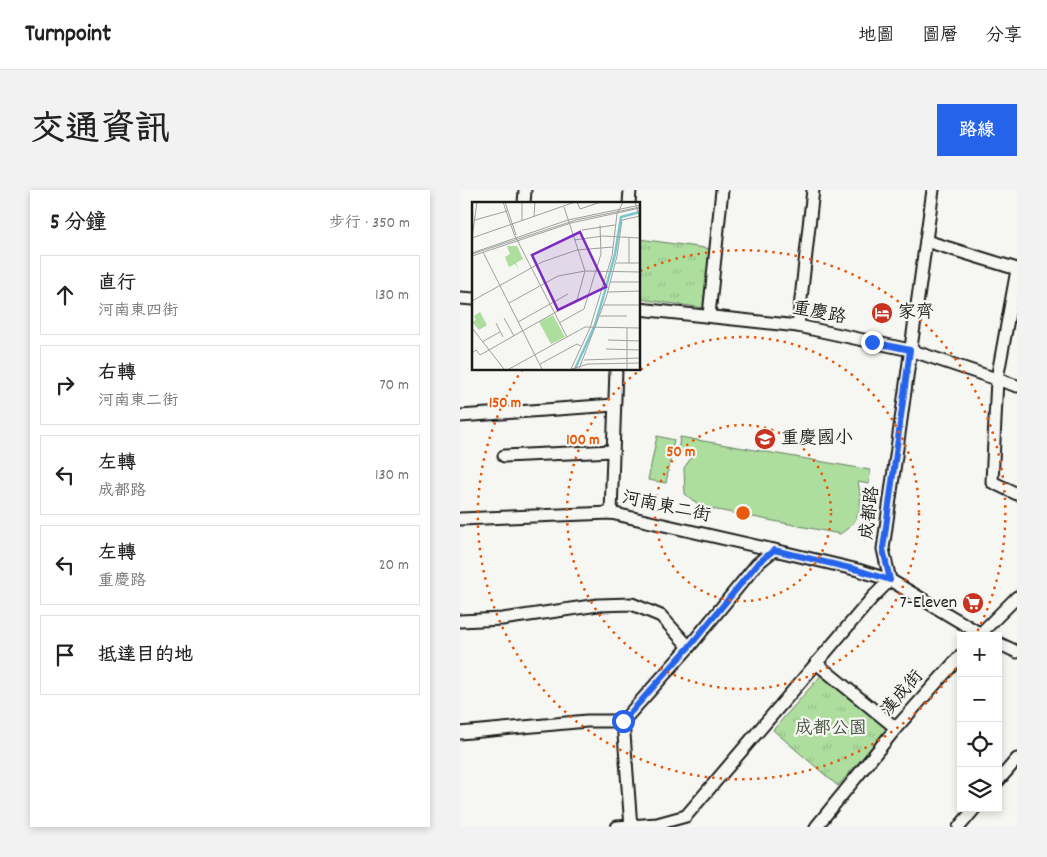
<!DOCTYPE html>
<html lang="zh-TW">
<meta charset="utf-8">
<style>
body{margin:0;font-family:Dekko,"LXGW WenKai TC",sans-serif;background:#f2f2f2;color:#222}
.controls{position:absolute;right:15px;bottom:15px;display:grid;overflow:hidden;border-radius:0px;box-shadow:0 2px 8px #0003}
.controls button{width:45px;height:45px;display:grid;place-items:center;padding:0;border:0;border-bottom:1px solid #e0e0e0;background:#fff;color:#222;font:25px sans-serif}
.stop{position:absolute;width:15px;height:15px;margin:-11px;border:4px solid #2563eb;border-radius:50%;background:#fff}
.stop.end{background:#2563eb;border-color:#fff;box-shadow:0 1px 5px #0008}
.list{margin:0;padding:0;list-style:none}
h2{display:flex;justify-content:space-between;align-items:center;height:65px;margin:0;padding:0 20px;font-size:21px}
h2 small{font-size:16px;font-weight:400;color:#767676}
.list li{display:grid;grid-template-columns:32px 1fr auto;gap:15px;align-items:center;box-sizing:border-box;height:80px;margin:0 10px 10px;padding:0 10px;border:1px solid #e0e0e0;border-radius:0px}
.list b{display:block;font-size:19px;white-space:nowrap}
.list p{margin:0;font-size:16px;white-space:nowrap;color:#767676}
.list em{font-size:16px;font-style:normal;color:#767676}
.icon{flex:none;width:28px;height:28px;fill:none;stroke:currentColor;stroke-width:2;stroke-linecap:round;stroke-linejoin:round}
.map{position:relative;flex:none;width:557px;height:637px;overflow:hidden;border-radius:0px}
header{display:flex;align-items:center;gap:30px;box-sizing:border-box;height:70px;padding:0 25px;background:#fff;border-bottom:1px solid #e0e0e0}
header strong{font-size:24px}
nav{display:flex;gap:28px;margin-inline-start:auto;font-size:18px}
.intro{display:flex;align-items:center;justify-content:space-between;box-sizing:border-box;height:120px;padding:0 30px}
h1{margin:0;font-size:35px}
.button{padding:12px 22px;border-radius:0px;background:#2563eb;color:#fff;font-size:18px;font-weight:700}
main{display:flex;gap:30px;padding:0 30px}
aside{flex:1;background:#fff;border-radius:0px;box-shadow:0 2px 8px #0003}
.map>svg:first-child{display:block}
</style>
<header>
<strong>Turnpoint</strong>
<nav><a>地圖</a><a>圖層</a><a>分享</a></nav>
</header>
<div class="intro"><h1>交通資訊</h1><a class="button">路線</a></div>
<main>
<aside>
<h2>5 分鐘<small>步行 · 350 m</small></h2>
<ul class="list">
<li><svg class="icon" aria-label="ahead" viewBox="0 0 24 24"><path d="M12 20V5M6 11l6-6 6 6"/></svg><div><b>直行</b><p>河南東四街</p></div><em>130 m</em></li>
<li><svg class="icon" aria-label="right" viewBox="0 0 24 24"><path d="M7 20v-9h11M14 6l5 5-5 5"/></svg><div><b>右轉</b><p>河南東二街</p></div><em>70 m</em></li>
<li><svg class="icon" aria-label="left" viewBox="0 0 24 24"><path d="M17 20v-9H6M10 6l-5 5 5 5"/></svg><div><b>左轉</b><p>成都路</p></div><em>130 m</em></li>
<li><svg class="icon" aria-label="left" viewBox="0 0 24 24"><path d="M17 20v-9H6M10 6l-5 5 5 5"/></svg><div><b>左轉</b><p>重慶路</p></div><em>20 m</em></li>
<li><svg class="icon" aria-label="arrive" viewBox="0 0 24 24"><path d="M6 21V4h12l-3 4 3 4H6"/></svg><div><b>抵達目的地</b></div></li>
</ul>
</aside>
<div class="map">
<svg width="557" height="637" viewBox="0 0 557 637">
<defs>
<pattern id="park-tufts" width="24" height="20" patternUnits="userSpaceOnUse" patternTransform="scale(1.25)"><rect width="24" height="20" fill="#adde9e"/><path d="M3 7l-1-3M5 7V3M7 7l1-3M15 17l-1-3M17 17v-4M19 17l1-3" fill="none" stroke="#94be88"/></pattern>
</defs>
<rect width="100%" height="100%" fill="#f6f6f2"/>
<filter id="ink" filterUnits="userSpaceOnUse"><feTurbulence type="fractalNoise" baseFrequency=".02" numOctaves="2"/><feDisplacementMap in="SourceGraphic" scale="10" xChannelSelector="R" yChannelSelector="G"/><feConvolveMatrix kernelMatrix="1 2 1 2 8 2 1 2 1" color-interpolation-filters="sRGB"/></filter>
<g filter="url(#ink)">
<!-- green -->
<g fill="#adde9e" stroke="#647d5d">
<path d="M197,246l17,4 -8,43 -18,-3z"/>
<path d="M220,247l190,33 -1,14 -11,-2c5,23 3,39 -18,52l-138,-27 -17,-13 -1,-26 9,-13 -15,-3z"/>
</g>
<!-- park -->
<g fill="url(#park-tufts)" stroke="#647d5d">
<path d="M179,49l73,10 -7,59 -66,-9z"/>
<path d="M363,483l65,55 -50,58 -65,-56z"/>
</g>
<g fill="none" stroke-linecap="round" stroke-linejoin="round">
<!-- minor casing -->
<g stroke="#1c1c1c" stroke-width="15">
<g id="minor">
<path d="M64,14l1,-14"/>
<path d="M169,14l1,-14"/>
<path d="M466,51l91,28"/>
<path d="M557,80l-20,109 -5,103 25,12"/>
<path d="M0,108l14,1"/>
<path d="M179,119l159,17 112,24 107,36"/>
<path d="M249,125l13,-125"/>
<path d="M338,136l15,-136"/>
<path d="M0,226l154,-11"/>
<path d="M44,266l109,-5"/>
<path d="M151,323l5,-144"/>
<path d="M0,329l151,-6 163,37 84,20 32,10 94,56"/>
<path d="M430,390l-7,-31 50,-359"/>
<path d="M0,431l42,-2 96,-14 34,-1 29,12 28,31"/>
<path d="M518,446l39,-39"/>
<path d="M538,453l19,9"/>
<path d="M356,473l80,65"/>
<path d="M0,543l127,-12h36"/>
<path d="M538,591l19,-22"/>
<path d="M157,637l40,-3 29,-8 186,-218 18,-18"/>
<path d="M171,637l-8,-106 66,-74 68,-83 17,-14"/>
<path d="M356,637l80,-99 65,-73"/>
<path d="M499,637l16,-19"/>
</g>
</g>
<!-- minor -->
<use href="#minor" stroke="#f6f6f2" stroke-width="11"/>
</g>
</g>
<g fill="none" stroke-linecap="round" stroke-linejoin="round" filter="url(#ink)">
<!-- route -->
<path stroke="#2563eb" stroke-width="6" d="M163,531l66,-74 68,-83 17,-14 84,20 32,10 -7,-31 27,-199 -38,-8"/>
</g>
<!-- distance rings -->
<g fill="none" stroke="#e8590c" stroke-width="2.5" stroke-dasharray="2.5 5">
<circle cx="283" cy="323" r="88"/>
<circle cx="283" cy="323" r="176"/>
<path d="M500 472A263 263 0 0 1 62 180M180 81A263 263 0 0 1 516 444"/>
</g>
<!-- icons -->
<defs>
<g id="hotel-disc" transform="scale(1.125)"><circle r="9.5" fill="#c8321e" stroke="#f6f6f2"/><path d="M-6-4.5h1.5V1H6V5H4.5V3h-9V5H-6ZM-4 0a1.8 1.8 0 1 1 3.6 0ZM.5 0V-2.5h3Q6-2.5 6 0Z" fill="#fff"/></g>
<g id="school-disc" transform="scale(1.125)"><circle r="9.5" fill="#c8321e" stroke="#f6f6f2"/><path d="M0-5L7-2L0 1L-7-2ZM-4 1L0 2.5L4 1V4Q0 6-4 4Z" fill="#fff"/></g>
<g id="supermarket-disc" transform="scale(1.125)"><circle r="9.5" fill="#c8321e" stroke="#f6f6f2"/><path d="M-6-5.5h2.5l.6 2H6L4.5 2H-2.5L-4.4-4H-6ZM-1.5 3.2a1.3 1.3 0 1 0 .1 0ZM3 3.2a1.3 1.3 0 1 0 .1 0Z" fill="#fff"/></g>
</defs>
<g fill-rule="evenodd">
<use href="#hotel-disc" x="422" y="123"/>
<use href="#school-disc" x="305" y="249"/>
<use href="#supermarket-disc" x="513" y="413"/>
</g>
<g text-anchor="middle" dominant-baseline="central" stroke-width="4.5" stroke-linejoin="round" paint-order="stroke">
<!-- poi labels -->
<g font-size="18" fill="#1c1c1c" stroke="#f6f6f2" text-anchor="start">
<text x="438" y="123">家齊</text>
<text x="321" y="249">重慶國小</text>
<text x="497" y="413" text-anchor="end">7-Eleven</text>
</g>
<!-- street labels -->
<g font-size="18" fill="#1c1c1c" stroke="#f6f6f2">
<text transform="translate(359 124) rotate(11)">重慶路</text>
<text transform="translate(206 318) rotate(12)">河南東二街</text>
<text transform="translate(411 323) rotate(-83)">成都路</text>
<text transform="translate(443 504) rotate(-49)">漢成街</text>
</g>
<!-- park labels -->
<g font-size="18" fill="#485643" stroke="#f6f6f2">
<text x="371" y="539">成都公園</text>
</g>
</g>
<!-- overview -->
<g transform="translate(12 12)">
<rect width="168" height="168" fill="#f6f6f2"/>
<path d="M35,44h10l6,13 -7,4 3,6 -4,-5 -6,3 -4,-10 5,-3zM8,110l7,13 -8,5 -7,-8 4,-2 -2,-4z" fill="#adde9e"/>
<path d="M81,113l12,22 -14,7 -12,-22z" fill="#adde9e"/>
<path fill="none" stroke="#77c8ce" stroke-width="2.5" d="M103,167l20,-44 10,-34 10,-37 6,-37 19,-5"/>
<path fill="none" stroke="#9f9f9c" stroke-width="1" d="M31,0l11,32 53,103M33,0l11,33M105,0l3,7 21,-7M163,0l4,14 1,31M62,15l1,-15M3,18l32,-9M50,19v-19M110,28l33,-5M0,36l103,-36M0,36l5,-36M102,38l29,-4 37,2M11,50l59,117M0,51l96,-33 72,-15M0,52l104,-34 64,-13M0,54l99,-33 69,-15M144,61h24M157,61v-25M138,80h30M136,90l32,-1M0,99l70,-39 35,-12 36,-3M37,101l49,-27 27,-5 55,1M132,103h36M128,114h27M32,116l10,18M46,120l50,-28M24,121l7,14M87,121l25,-14 17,-55 -1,-29M0,126l32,41M136,138l32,1M10,140l18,-10M134,147l34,1M0,151l4,-3 4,5 97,-55 8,-29 -21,-64M112,158l56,-2M68,162l37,-20 4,2M37,167l76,-42 55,1M99,167l19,-41 22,-72 5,-42 6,-12M100,167l16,-5 52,-1M107,167l27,-71 11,-42 5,-36 18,-4M155,167v-41"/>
<path fill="#7b2cbf" fill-opacity="0.15" stroke="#7b2cbf" stroke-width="2.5" d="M108,30l26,55 -48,23 -26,-55z"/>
<rect width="168" height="168" fill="none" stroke="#1c1c1c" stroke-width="2.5"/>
</g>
<circle cx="283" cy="323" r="8" fill="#e8590c" stroke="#f6f6f2" stroke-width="2.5"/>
<g font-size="15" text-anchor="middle" font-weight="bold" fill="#e8590c" stroke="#f6f6f2" stroke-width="4.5" stroke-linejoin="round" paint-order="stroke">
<text x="45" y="217">150 m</text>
<text x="123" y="254">100 m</text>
<text x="221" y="266">50 m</text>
</g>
</svg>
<div class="controls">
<button>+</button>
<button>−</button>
<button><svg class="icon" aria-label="locate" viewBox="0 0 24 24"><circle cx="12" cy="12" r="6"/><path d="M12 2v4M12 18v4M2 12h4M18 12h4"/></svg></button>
<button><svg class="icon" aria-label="layers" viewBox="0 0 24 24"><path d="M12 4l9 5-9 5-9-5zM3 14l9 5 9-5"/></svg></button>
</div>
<div class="stop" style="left:163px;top:531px"></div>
<div class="stop end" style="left:412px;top:152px"></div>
</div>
</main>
